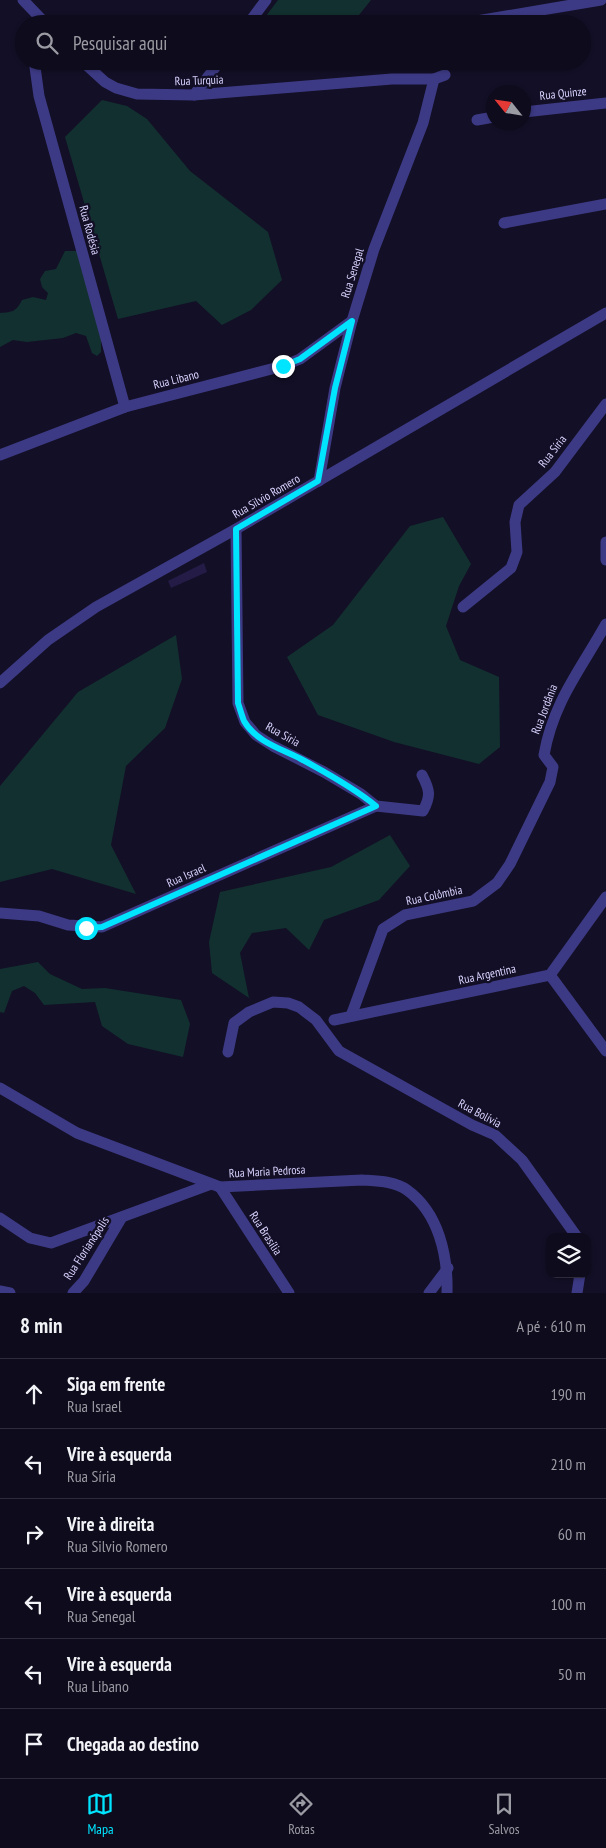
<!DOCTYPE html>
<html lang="pt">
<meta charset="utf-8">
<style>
body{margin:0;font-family:"PT Sans Narrow",sans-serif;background:#1c1929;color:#f1f3f6}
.controls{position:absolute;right:15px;bottom:15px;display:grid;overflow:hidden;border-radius:10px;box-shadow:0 1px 4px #0004}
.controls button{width:45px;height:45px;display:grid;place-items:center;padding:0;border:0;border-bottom:1px solid #2e2b3b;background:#0e0b1c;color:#f1f3f6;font:25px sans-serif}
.compass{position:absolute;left:486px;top:85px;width:45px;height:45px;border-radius:50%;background:#0e0b1c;box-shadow:0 1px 4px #0004;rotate:300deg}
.stop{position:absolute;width:15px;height:15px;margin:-11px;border:4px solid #00e5ff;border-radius:50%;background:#fff}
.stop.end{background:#00e5ff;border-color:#fff;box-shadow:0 1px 5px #0008}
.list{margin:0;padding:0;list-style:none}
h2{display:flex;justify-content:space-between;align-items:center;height:65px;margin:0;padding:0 20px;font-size:21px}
h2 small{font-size:16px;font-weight:400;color:#9b9ba3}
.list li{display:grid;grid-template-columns:32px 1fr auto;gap:15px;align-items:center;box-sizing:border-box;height:70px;padding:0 20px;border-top:1px solid #2e2b3b}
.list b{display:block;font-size:19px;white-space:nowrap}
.list p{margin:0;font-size:16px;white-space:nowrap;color:#9b9ba3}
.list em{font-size:16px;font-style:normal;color:#9b9ba3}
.icon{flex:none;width:28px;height:28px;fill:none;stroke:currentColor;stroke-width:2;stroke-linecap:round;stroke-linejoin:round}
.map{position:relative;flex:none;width:606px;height:1293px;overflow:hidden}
.search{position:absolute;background:#0e0b1c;box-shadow:0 1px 4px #0004;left:15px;right:15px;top:15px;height:55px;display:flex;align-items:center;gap:12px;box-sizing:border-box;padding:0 18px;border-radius:28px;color:#9b9ba3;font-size:19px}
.sheet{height:485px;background:#0e0b1c}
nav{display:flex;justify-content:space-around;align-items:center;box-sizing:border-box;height:70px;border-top:1px solid #2e2b3b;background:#0e0b1c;font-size:14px;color:#9b9ba3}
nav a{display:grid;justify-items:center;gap:2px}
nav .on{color:#00e5ff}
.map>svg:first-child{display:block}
</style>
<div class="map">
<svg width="606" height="1293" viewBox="0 0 606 1293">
<rect width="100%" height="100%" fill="#130f26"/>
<!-- green -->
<g fill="#12302f">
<path d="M278,0h93l-12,15 -1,9h-93l-2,-4z"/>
<path d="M102,100l25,6 20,13 43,52 78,61 14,48 -31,30 -29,15 -26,-24 -78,18 -53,-182z"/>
<path d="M65,251h12l24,83v18l-4,4 -5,-3 -6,-17 -10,-3 -13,5 -36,4 -14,-2 -13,7v-34c12,-1 16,-1 22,-13l11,-3 13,3 2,-7 -6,-6 -2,-8 5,-8 11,-2z"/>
<path d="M443,517l28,47 -12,22 -13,40 14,34 39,17 1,70 -21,17 -85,-22 -76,-27 -31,-58 46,-32 77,-99z"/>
<path d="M176,635l6,44 -17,49 -39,38 -15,79 25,49 -84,-25 -52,13v-96l78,-94z"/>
<path d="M390,835l20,31 -31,34 -55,20 -15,30 -23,-22 -34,5 -12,20 9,45 -37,-25 -3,-31 11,-50 111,-25z"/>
<path d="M38,962l12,12 32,15 23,-1 76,12 9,24 -7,33 -55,-13 -26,-18 -7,-24 -51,3 -9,-12 -11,-7 -12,5 -8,22 -4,-1v-43z"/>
</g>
<!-- building -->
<path fill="#241b47" d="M204,563l3,9 -36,16 -3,-7z"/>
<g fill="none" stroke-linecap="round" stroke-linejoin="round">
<!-- street -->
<g stroke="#3d3a85" stroke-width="11">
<path d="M23,0l23,24"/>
<path d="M248,24l18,-24"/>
<path d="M459,24l142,-24"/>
<path d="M39,61l-4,6 4,29 86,311"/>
<path d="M82,61l23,21 11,6 21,6 57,1 198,-16h42l11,-4"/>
<path d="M194,95l26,-34"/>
<path d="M524,112l82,-9"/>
<path d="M477,120l17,-3"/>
<path d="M504,223l102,-19"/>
<path d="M0,455l125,-48 158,-41 17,-7 52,-38"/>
<path d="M319,481l16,-93 17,-67 22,-72 49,-126 11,-44"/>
<path d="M236,529l2,174 7,19 11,13 17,11 51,26 37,22 15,12 47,5c8,-15 7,-21 -1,-36"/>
<path d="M606,542v18"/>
<path d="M463,607l48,-39 6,-16 -2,-30 4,-17 36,-33 51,-68"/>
<path d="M0,683l48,-43 48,-33 140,-78 370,-216"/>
<path d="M0,913l39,3 29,9 34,2 274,-121"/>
<path d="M550,975l56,76"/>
<path d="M351,1016l32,-87 22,-14 68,-14 24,-18 13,-19 40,-82 3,-15 -9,-12c9,-53 37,-86 62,-131"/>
<path d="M334,1020l216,-45 56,-78"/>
<path d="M228,1052l6,-29 15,-11 24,-10 15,1 11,4 17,13 23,31 133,74 23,10 27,25 55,77"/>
<path d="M0,1088l77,45 143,54 142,-7c14,1 33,1 45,10 32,23 41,66 40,103"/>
<path d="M220,1187l69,106"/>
<path d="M0,1218l30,20 21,5 160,-59"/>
<path d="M0,1291l10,2"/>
<path d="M73,1293l11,-12 38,-64"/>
<path d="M429,1293l19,-25"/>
<path d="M577,1293l3,-19"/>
</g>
</g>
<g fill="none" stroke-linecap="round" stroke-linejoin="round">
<!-- route -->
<path stroke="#00e5ff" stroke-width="6" d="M86,928l16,-1 274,-121c-22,-18 -49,-33 -75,-47 -19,-10 -45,-17 -57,-38 -2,-5 -4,-12 -6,-18l-2,-174 82,-48 17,-93 17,-67 -52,38 -17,7"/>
</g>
<g text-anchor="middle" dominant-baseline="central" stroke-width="5" stroke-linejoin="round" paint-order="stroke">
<!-- street labels -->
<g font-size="12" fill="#d9d4ff" stroke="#130f26">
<text transform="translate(199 80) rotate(-2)">Rua Turquia</text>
<text transform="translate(563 93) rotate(-6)">Rua Quinze</text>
<text transform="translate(90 230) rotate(75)">Rua Rodésia</text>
<text transform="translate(352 273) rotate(-73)">Rua Senegal</text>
<text transform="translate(176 379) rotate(-14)">Rua Libano</text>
<text transform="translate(552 451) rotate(-52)">Rua Síria</text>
<text transform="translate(266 496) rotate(-30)">Rua Silvio Romero</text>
<text transform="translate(544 709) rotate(-69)">Rua Jordânia</text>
<text transform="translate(283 734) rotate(29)">Rua Síria</text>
<text transform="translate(186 875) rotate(-24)">Rua Israel</text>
<text transform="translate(434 895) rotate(-12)">Rua Colômbia</text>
<text transform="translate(487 974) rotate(-12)">Rua Argentina</text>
<text transform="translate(480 1113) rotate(28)">Rua Bolívia</text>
<text transform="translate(267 1171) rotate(-3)">Rua Maria Pedrosa</text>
<text transform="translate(266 1233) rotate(57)">Rua Brasília</text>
<text transform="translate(86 1248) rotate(-57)">Rua Florianópolis</text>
</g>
</g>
</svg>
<div class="controls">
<button><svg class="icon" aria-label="layers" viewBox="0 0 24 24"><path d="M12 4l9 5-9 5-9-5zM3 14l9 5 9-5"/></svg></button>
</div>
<svg class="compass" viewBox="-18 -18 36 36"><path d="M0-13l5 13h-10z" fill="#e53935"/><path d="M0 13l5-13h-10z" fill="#9b9ba3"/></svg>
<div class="stop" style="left:86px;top:928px"></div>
<div class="stop end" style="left:283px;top:366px"></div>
<div class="search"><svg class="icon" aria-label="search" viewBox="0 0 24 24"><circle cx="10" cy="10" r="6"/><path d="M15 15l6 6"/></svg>Pesquisar aqui</div>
</div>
<section class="sheet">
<h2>8 min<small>A pé · 610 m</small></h2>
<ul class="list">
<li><svg class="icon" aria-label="ahead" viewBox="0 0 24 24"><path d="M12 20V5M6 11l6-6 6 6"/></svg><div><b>Siga em frente</b><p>Rua Israel</p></div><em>190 m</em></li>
<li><svg class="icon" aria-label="left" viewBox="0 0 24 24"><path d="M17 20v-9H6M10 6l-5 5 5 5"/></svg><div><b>Vire à esquerda</b><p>Rua Síria</p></div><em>210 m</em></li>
<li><svg class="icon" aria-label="right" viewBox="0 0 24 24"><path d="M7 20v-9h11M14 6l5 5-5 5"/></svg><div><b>Vire à direita</b><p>Rua Silvio Romero</p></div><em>60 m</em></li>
<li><svg class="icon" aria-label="left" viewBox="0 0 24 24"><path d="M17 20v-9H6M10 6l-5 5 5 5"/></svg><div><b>Vire à esquerda</b><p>Rua Senegal</p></div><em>100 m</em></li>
<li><svg class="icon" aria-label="left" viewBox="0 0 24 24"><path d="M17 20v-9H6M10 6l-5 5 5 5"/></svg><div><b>Vire à esquerda</b><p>Rua Libano</p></div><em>50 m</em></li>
<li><svg class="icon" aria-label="arrive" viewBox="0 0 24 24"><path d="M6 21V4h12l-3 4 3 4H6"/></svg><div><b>Chegada ao destino</b></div></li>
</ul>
</section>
<nav>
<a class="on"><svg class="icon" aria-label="map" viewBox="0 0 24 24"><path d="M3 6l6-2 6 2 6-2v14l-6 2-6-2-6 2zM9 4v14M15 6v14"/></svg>Mapa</a>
<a><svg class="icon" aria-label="directions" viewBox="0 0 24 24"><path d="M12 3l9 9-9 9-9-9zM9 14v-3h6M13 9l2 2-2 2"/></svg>Rotas</a>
<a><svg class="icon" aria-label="saved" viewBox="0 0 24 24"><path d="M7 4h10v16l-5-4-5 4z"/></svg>Salvos</a>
</nav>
